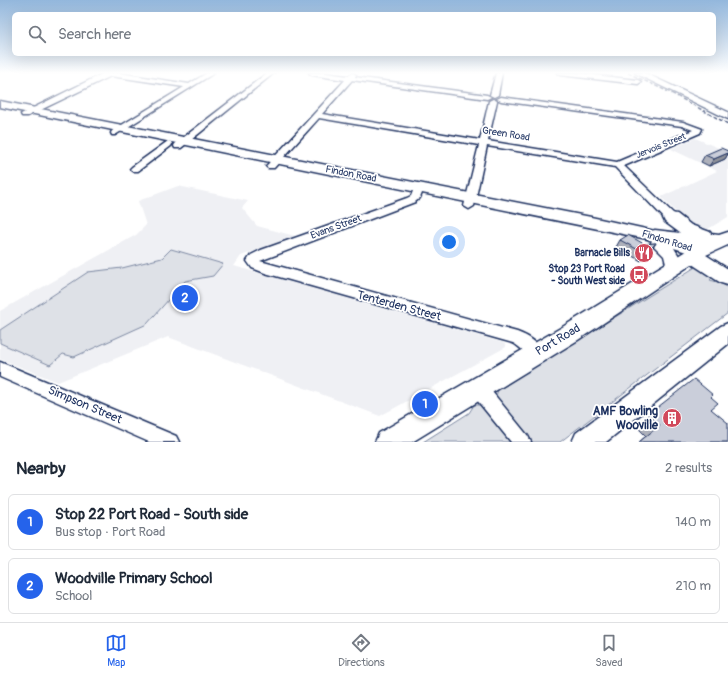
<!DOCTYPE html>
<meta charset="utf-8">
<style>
body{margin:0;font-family:Pangolin,sans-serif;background:#f2f2f3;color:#1f2937}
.you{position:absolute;left:449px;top:242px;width:14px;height:14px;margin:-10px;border:3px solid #fff;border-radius:50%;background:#1a73e8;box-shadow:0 0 0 6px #1a73e833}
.badge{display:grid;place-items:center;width:26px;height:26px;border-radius:50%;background:#2563eb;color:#fff;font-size:13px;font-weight:700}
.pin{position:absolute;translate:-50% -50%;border:2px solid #fff;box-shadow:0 1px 4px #0006}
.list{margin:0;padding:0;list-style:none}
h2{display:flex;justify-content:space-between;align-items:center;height:52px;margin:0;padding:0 16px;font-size:17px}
h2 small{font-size:13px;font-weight:400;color:#747a83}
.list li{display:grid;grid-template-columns:26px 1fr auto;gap:12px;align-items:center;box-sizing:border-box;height:56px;margin:0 8px 8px;padding:0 8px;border:1px solid #e0e1e3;border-radius:6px}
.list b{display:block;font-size:15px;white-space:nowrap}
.list p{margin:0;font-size:13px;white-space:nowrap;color:#747a83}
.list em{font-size:13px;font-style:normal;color:#747a83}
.icon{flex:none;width:22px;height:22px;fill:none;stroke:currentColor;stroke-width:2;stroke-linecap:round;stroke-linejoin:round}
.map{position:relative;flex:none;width:728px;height:442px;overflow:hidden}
.search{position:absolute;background:#fff;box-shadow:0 4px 16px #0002;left:12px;right:12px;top:12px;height:44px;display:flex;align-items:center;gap:10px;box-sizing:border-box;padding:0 14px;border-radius:6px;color:#747a83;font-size:15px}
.sheet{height:180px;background:#fff}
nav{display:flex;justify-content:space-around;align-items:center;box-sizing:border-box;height:56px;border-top:1px solid #e0e1e3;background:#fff;font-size:11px;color:#747a83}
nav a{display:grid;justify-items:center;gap:2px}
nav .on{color:#2563eb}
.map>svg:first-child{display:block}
</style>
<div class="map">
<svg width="728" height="442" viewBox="0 0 728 442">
<rect width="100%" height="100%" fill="#fff"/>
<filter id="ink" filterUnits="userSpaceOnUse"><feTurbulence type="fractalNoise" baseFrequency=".025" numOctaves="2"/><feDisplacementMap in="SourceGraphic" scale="8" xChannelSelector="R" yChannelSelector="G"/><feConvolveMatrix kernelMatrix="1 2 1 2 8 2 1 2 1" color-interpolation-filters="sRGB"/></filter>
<g filter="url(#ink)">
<!-- built -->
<g fill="#eff0f4">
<path d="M695,138l33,14v65l-20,12 -14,-2 -7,-4 -26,-26 56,-26 -46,-22z"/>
<path d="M178,186l70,15 -6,7 15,18 38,10 -54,20 -7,10 270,77 2,4 -126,69 -212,-79 -110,45 -58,-23v-48l136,-76 10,-10 -8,-24z"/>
</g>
<!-- green -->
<g fill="#dee1e7" stroke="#7c88a2">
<path d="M171,249l52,15 -10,12 -28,5 -38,43 -73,33 -11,-3 -13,11 -50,-22v-13l88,-58 34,-4 40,-10z"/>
<path d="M697,266l15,12 -2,2 11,3 7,5v25l-168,129h-31l-32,-40 -1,-6 2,-6z"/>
<path d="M474,405h6l4,3 27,34h-88l46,-29z"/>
</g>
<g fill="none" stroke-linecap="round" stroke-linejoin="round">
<!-- minor casing -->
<g stroke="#1b2f5e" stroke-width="3">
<g id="minor">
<path d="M104,73h15l70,11 18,-11h7l-99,62h-3l-1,-2 1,-2 72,-44 -73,-11 -83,40h-6l-1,-2z"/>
<path d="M267,73h7l-93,75h-6l-1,-2 1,-2z"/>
<path d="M309,73h17l22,3 5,-3 3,2 -1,2 132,18 4,2 -4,2 -135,-19 -30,34 158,26 9,-39 4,-2 4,2 -9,40 129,21 76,-32 -11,-4 -181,-25 -4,-2 4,-2 182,25 19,7 -2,4 -76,33 51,49 1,3 -1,3h-8l-52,-54 -128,-21 -13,60 -5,3 -5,-3 15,-61 -160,-27 -45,50h-6l-2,-2 2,-2 77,-84 -33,-5z"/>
<path d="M496,73h6l-4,22 -4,2 -4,-2z"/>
<path d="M557,73h19l62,7 3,2 -3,2 -78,-9z"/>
<path d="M168,141l3,1 1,2 -1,2 -33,25h-6l-2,-2 2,-2z"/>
<path d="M419,185l5,3 -4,10 -5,4 -155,59 257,71c11,4 22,11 28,22l-3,5 -5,2c-9,-4 -15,-13 -24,-18l-248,-70 -13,-5 -5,-7 4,-6 10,-5 146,-52 4,-2 4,-10z"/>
<path d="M0,362l176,74 3,6h-30l-149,-65z"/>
<path d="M478,380l6,2 44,54 3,6h-20l-39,-48 -2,-6 2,-6z"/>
</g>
</g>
<!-- major casing -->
<g stroke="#1b2f5e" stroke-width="3">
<g id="major">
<path d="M635,73h10l83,39v7z"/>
<path d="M0,101l591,116 64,14 49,16 3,4 -3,4 -5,1 -25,-8 5,8 3,12 -2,4 -6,2 -6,-2 -4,-16 -13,-13 1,-3 -652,-133z"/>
</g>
</g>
<!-- highway casing -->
<g stroke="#1b2f5e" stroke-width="3">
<g id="highway">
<path d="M671,213l6,1 14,11 19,7 1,2 8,1 9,-3v13l-22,10 22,14v16l-7,-2 -29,-19 -114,76 -166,102h-37l4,-9 185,-107 130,-80 -45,-6 -2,-4 2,-4 6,-2 25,3 -15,-11 -2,-4 2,-4z"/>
<path d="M728,323v21l-122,98h-34l4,-9 145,-107z"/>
</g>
</g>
<!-- minor -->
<use href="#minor" fill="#fff" fill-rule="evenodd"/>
<!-- major -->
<use href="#major" fill="#fff" fill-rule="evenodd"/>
<!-- highway -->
<use href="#highway" fill="#fff" fill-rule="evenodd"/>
<!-- rail -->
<path stroke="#1b2f5e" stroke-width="1.5" stroke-dasharray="4 2" stroke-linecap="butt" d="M628,73l43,20 57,31"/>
</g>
<!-- wall -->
<g fill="#aeb1bb" stroke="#1b2f5e">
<path d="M728,151v3l-3,5 -16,7 -8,-4 4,-7z"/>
<path d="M620,240l24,4 12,-1 -5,7 -10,11 -25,-14z"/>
<path d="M711,397v12l17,33h-89l7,-6 -10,-10 13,-12z"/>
</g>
<!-- shaded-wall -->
<g fill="#8d9099" stroke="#1b2f5e">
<path d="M728,153v1l-3,5 -16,7 5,-7z"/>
<path d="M656,243l-5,7 -10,11 5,-7z"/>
</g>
<!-- building -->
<g fill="#caceda" stroke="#1b2f5e">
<path d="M721,148l7,3v2l-14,6 -9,-4z"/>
<path d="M628,235l16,9 12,-1 -10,11 -26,-14z"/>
<path d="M694,379l19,16 -2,2 7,6 -7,6 17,14v19h-89l21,-17 -11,-11z"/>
</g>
</g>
<!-- sky -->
<linearGradient id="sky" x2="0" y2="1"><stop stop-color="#93b7dc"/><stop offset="0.54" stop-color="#fff"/><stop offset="1" stop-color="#fff" stop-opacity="0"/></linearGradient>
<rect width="728" height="135" fill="url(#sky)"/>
<!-- icons -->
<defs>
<g id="restaurant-disc" transform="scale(1)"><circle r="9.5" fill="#d1495b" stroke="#fff"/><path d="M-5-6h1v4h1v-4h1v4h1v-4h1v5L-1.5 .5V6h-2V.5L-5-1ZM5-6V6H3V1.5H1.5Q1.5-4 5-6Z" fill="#fff"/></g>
<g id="bus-disc" transform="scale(1)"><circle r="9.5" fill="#d1495b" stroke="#fff"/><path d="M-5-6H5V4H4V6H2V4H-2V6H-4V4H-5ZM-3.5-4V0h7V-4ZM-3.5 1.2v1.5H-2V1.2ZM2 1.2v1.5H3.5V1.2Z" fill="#fff"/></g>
<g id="building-disc" transform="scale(1)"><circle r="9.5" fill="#d1495b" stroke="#fff"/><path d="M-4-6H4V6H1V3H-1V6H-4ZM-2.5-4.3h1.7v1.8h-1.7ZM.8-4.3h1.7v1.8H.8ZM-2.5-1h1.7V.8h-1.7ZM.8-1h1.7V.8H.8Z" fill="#fff"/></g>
</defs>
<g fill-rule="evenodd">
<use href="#restaurant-disc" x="644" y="253"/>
<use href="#bus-disc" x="639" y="275"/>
<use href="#building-disc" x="672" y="418"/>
</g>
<g text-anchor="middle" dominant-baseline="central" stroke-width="3.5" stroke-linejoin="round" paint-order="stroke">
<!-- far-street labels -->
<g font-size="9" fill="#1b2f5e" stroke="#fff">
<text transform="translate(661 146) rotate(-22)">Jervois Street</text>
</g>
<!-- street labels -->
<g font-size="10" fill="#1b2f5e" stroke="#fff">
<text transform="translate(506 134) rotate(9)">Green Road</text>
<text transform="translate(351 174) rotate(11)">Findon Road</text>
<text transform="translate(336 227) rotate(-20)">Evans Street</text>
<text transform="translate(667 241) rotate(17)">Findon Road</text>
</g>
<!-- poi labels -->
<g font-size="10" font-weight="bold" fill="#1b2f5e" stroke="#fff" text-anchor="end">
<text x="630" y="253">Barnacle Bills</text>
<text x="625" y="269">Stop 23 Port Road<tspan x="625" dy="12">- South West side</tspan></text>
</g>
<!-- near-street labels -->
<g font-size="12" fill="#1b2f5e" stroke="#fff">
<text transform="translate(399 306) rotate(15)">Tenterden Street</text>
<text transform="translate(558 340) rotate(-31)">Port Road</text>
<text transform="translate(85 405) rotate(23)">Simpson Street</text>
</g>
<!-- near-poi labels -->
<g font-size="12" font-weight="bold" fill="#1b2f5e" stroke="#fff" text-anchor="end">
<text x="658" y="411">AMF Bowling<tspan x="658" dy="14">Wooville</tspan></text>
</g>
</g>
</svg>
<div class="you"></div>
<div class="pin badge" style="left:425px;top:404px">1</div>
<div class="pin badge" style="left:185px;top:298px">2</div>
<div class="search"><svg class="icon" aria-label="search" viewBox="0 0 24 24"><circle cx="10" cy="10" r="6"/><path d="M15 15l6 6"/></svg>Search here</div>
</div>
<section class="sheet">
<h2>Nearby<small>2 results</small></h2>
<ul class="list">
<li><span class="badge">1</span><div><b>Stop 22 Port Road - South side</b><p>Bus stop · Port Road</p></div><em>140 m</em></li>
<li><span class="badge">2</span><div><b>Woodville Primary School</b><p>School</p></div><em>210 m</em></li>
</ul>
</section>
<nav>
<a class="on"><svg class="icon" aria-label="map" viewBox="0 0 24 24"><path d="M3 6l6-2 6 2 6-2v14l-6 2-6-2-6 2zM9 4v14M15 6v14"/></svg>Map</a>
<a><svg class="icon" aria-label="directions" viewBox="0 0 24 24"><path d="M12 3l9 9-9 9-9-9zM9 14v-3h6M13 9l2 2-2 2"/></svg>Directions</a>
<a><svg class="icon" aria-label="saved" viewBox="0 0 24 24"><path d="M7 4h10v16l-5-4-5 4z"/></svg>Saved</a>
</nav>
